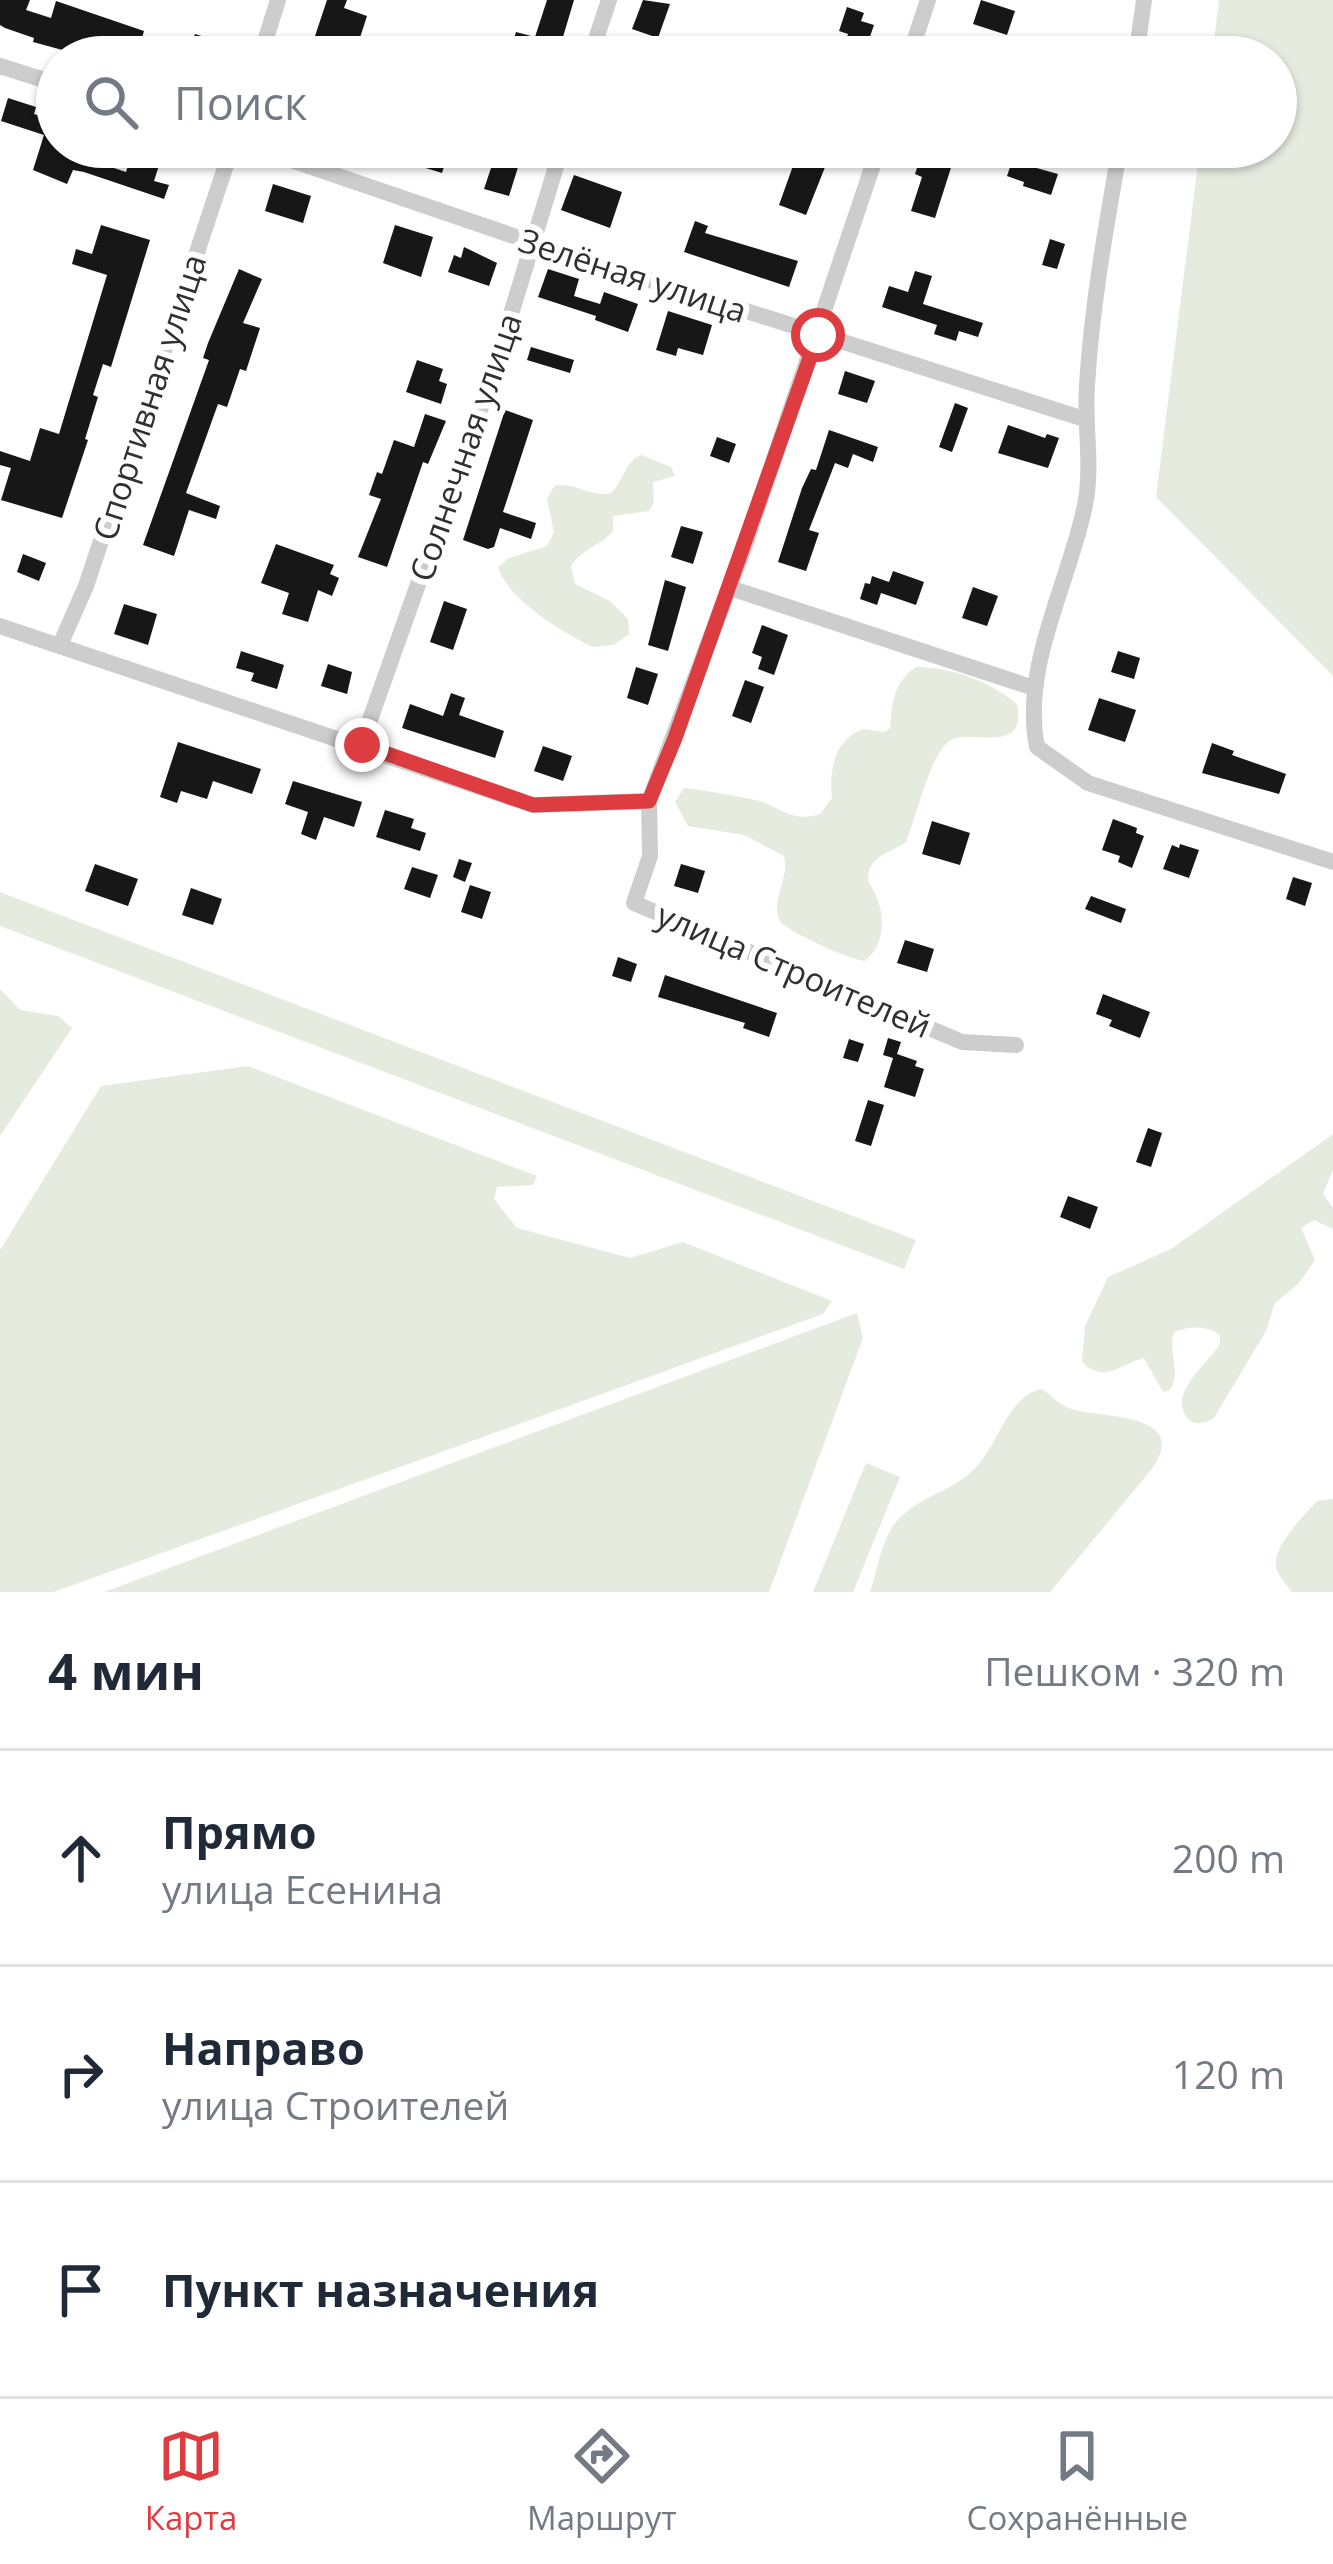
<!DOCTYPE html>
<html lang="ru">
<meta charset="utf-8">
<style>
body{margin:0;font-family:"Open Sans",sans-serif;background:#f2f2f3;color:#1f2937}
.stop{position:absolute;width:36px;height:36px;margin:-27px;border:9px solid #dd3c40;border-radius:50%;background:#fff}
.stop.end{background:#dd3c40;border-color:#fff;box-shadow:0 3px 12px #0008}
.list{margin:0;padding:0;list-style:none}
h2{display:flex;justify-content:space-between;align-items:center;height:156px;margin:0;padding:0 48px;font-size:51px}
h2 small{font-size:39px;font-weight:400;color:#747a83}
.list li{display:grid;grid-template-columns:78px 1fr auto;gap:36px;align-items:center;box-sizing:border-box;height:216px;padding:0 48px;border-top:3px solid #e0e1e3}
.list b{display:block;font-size:45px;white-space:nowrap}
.list p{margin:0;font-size:39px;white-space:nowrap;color:#747a83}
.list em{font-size:39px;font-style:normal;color:#747a83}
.icon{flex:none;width:66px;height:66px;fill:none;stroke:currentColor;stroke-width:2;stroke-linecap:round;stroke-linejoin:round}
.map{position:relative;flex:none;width:1333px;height:1592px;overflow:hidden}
.search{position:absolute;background:#fff;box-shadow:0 3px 9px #0004;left:36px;right:36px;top:36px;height:132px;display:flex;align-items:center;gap:30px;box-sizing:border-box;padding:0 42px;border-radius:66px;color:#747a83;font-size:45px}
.sheet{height:804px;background:#fff}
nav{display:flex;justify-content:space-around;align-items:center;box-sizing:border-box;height:168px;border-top:3px solid #e0e1e3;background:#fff;font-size:33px;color:#747a83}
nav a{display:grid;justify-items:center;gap:6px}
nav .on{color:#dd3c40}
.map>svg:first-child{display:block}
</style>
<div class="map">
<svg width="1333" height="1592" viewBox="0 0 1333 1592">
<rect width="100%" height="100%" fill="#fff"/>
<!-- green -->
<g fill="#e5ecdf">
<path d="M1219,0h114v676l-177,-179 44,-350h76v-90h-64z"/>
<path d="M641,455l30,12 4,9 -22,6 1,20 -5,9 -36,5v15c-12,15 -32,18 -42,35l4,18 35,17 18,18 1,15 -15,11 -21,2c-30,-14 -86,-48 -95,-80l11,-9 38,-12 7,-14 -7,-33 7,-13c20,-5 36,12 57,7 12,-11 15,-33 30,-38z"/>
<path d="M916,667c36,0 73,14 101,37 11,55 -52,21 -70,39 -18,16 -31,75 -41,99 -17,12 -38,13 -38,39 17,24 21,60 -3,80 -18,-2 -71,-27 -85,-39 -10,-25 10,-42 4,-66l-40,-21 -56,-9 -13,-24 9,-14c7,0 71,11 79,14 21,9 33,20 57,12l12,-16c-3,-28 2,-58 31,-69l22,3 5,-4c3,-27 2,-44 26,-61z"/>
<path d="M0,892l916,348 -12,29 -904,-343z"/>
<path d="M0,989l20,21 38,6 14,12 -72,108z"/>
<path d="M248,1066l289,110 -4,9 -36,2 -3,12 23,29 113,30 53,-16 149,59 -9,13 -769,278h-54v-342l101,-164z"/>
<path d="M1333,1134v36l-10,24 10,14v21l-19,-9 -13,8 14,32 -16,23 -24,20 -9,28 -52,87c-9,5 -20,9 -28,-2 -17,-24 23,-54 34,-72v-9c-13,-10 -31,-9 -46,-3 -7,21 8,37 -4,58l-7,2 -19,-34c-23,6 -40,26 -62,4l3,-36 23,-49 63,-28z"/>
<path d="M857,1313l6,25 -94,254h-665z"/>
<path d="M1042,1389c11,8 19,18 33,21 32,8 117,4 76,60l-101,122h-180c7,-20 12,-54 26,-70 24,-28 58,-29 82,-57 19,-21 33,-72 64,-76z"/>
<path d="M866,1463l34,14 -47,115h-40z"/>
<path d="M1333,1499v93h-41c-5,-7 -14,-16 -16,-25 -4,-20 28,-52 41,-66z"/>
</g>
<!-- building -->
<g fill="#171717">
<path d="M0,0h30l-4,10 25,8 5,-17 88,30 -2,7 46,16 7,-20 16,5 -7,18h-116l-55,-15 1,-4 -29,-10 -5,-3z"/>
<path d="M327,0h20l-3,8 23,8 -10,31 -42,-11z"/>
<path d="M547,0h27l-17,57h-23l-24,-7 6,-18 19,5z"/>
<path d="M643,0l27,4 -12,34 -26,-9z"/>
<path d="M981,0l34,11 -8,24 -34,-11z"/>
<path d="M847,7l17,6 -3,8 13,4 -10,29 -20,-8 4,-12 -9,-3z"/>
<path d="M8,98l28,9 -2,7 15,5 8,-16v44h43l-4,15 30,10 8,-25h31l-11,34 15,4 -5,14 -80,-27 -11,-2 -6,14 -34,-14 11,-35 -43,-14z"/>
<path d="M407,147l42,4 -7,22 -39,-12z"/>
<path d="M783,147h50l-27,68 -27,-10 15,-42 -15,-6z"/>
<path d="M924,147l32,5 -21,66 -24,-7 11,-34 -7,-3z"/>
<path d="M497,150l16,5 -2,7 8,2 -10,32 -25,-7z"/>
<path d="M1012,161l46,13 -7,21 -28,-9 1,-4 -17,-6z"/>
<path d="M574,175l48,17 -12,36 -49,-18z"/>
<path d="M273,184l38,12 -8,27 -38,-12z"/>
<path d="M695,221l13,5 -3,7 93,28 -9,26 -105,-35z"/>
<path d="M101,225l49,15 -39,127 -8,-3 -10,31 5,2 -13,42 3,1 -26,78 -61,-18 10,-32 -11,-3v-14l30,10 10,-33 19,6 48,-159 -35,-11 4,-15 16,5z"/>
<path d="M395,225l38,12 -12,40 -38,-14z"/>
<path d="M1050,239l15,5 -8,25 -15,-4z"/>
<path d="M464,247l33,16 -8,23 -41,-14 6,-17 7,3z"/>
<path d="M239,269l23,10 -19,44 17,5 -14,43 -6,-2 -13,38 -9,-3 -32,89 34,13 -4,13 -27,-9 -15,46 -31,-11 66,-185 -6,-2 5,-15z"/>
<path d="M548,269l31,10 -5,17 26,8 4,-12 34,12 -10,28 -33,-12 1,-4 -58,-19z"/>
<path d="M915,271l17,5 -9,28 60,19 -5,14 -19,-6 -3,10 -22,-7 3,-9 -55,-18 7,-21 19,6z"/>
<path d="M668,311l44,14 -9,30 -25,-7 -2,8 -20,-6z"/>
<path d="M531,347l43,13 -4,13 -43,-13z"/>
<path d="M417,360l26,9 -4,12 8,3 -6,20 -35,-12z"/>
<path d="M845,371l30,10 -8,22 -29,-9z"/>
<path d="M955,403l13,5 -16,44 -13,-5z"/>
<path d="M505,410l28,10 -30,92 33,11 -5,16 -31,-11 -6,19 -6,2 -25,-9z"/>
<path d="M425,414l21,7 -18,43 -5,-2 -36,105 -29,-10 23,-58 -12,-4 8,-23 5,2 12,-34 20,7z"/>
<path d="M1008,425l37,13 2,-4 12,4 -11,30 -50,-15z"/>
<path d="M829,430l49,17 -5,15 -20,-8 -5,14 -13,-5 -26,67 10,3 -13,38 -28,-9 24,-74 9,-19 5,1z"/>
<path d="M717,437l19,7 -7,19 -19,-7z"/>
<path d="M681,526l22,6 -10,32 -22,-7z"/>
<path d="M276,544l58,21 -4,9 9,4 -7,18 -14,-6 -10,32 -26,-8 7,-21 -28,-10z"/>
<path d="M23,554l23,9 -7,18 -22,-9z"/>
<path d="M893,571l31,11 -8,23 -35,-12 -4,12 -17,-6 5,-16 5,1 2,-8 17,6z"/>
<path d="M665,580l21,7 -18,64 -20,-6z"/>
<path d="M973,587l25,9 -11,30 -25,-8z"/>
<path d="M444,601l23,8 -14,41 -23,-8z"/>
<path d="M124,604l33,10 -9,31 -34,-11z"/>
<path d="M762,625l26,10 -14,40 -16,-6 4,-12 -10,-4z"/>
<path d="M241,651l43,14 -7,24 -26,-8 3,-8 -18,-5z"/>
<path d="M1118,651l22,7 -6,21 -23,-7z"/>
<path d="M328,664l24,8 -5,22 -26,-8z"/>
<path d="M636,667l22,7 -10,31 -21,-7z"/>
<path d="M745,680l19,7 -13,36 -19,-7z"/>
<path d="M451,693l14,5 -6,17 45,16 -9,27 -93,-30 8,-24 33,12z"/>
<path d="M1099,698l37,12 -11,32 -37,-12z"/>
<path d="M178,742l83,27 -9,25 -39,-13 -6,18 -26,-8 -4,12 -17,-6z"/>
<path d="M1212,743l22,8 -2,4 54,19 -7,20 -77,-21z"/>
<path d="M543,746l29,10 -9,25 -29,-10z"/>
<path d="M293,781l69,21 -8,25 -30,-10 -8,23 -15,-6 7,-22 -23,-8z"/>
<path d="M385,810l29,9 -3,9 15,5 -6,18 -44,-14z"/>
<path d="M1113,819l24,9 -1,5 8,3 -12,32 -14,-6 2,-6 -18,-6z"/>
<path d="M932,821l38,12 -10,32 -38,-11z"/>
<path d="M1180,844l19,6 -10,28 -26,-9 9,-24 7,3z"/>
<path d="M459,859l13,4 -7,19 -12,-5z"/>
<path d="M95,864l43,15 -10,27 -43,-15z"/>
<path d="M681,864l24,7 -7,22 -24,-7z"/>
<path d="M412,867l26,8 -8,23 -26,-9z"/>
<path d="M1293,877l19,6 -7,23 -19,-7z"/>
<path d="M470,885l21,7 -9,27 -21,-7z"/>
<path d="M191,888l31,11 -9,26 -31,-10z"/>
<path d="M1091,896l35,13 -5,14 -36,-14z"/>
<path d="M905,940l29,9 -7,23 -30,-9z"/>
<path d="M618,957l19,7 -6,18 -19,-6z"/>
<path d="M665,975l112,38 -8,24 -26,-9 2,-5 -87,-26z"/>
<path d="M1103,994l47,18 -10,26 -31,-12 3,-6 -16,-6z"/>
<path d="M888,1038l13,4 -4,12 20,7 -2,5 9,3 -9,28 -31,-10 9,-29 -10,-3z"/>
<path d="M849,1039l15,5 -6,18 -15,-4z"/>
<path d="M868,1100l16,5 -13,41 -16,-5z"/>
<path d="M1148,1128l14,5 -11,34 -15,-5z"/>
<path d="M1068,1196l30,11 -8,22 -30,-12z"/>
</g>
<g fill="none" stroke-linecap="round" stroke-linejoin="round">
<!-- minor -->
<g stroke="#cdcdcd" stroke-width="16">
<path d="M260,57l18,-57"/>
<path d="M590,57l19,-57"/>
<path d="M909,57l19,-57"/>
<path d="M1136,57l8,-57"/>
<path d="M0,66l57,18"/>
<path d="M253,147l278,95 553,177"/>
<path d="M1120,147c-14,80 -28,157 -33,238 -3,39 6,81 -2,120 -16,79 -64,161 -48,242l51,36 245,79"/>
<path d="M730,588l304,100"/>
<path d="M0,626l533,179 116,-4 1,55 -16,47 328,139 54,3"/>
<path d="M60,645l26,-59 146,-439"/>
<path d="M361,745l132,-372 69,-226"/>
<path d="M649,801l95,-253 135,-401"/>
</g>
</g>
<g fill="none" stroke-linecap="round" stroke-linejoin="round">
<!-- route -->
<path stroke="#dd3c40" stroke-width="15" d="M362,745l171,60 116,-4 26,-63 143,-403"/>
</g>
<g text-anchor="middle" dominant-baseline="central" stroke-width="12" stroke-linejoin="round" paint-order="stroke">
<!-- street labels -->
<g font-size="33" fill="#303030" stroke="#fff">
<text transform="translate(633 275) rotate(18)">Зелёная улица</text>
<text transform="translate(149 397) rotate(-72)">Спортивная улица</text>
<text transform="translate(465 447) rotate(-71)">Солнечная улица</text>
<text transform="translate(794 970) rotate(23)">улица Строителей</text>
</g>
</g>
</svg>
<div class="stop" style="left:818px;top:335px"></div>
<div class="stop end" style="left:362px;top:745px"></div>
<div class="search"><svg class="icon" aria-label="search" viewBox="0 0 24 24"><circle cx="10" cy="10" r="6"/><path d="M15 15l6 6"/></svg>Поиск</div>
</div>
<section class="sheet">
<h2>4 мин<small>Пешком · 320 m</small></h2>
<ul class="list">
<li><svg class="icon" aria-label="ahead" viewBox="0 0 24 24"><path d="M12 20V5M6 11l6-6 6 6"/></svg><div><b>Прямо</b><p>улица Есенина</p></div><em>200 m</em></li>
<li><svg class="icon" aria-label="right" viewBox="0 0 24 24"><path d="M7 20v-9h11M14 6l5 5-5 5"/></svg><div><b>Направо</b><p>улица Строителей</p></div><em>120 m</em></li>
<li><svg class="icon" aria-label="arrive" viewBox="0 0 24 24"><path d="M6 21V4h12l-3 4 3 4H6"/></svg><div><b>Пункт назначения</b></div></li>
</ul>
</section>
<nav>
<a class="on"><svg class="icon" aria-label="map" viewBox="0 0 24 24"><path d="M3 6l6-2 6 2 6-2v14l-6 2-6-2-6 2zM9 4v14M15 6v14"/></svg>Карта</a>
<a><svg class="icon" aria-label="directions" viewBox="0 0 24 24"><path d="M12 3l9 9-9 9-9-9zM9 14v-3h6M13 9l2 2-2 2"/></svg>Маршрут</a>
<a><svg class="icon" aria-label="saved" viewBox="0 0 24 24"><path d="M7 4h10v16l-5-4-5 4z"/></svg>Сохранённые</a>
</nav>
